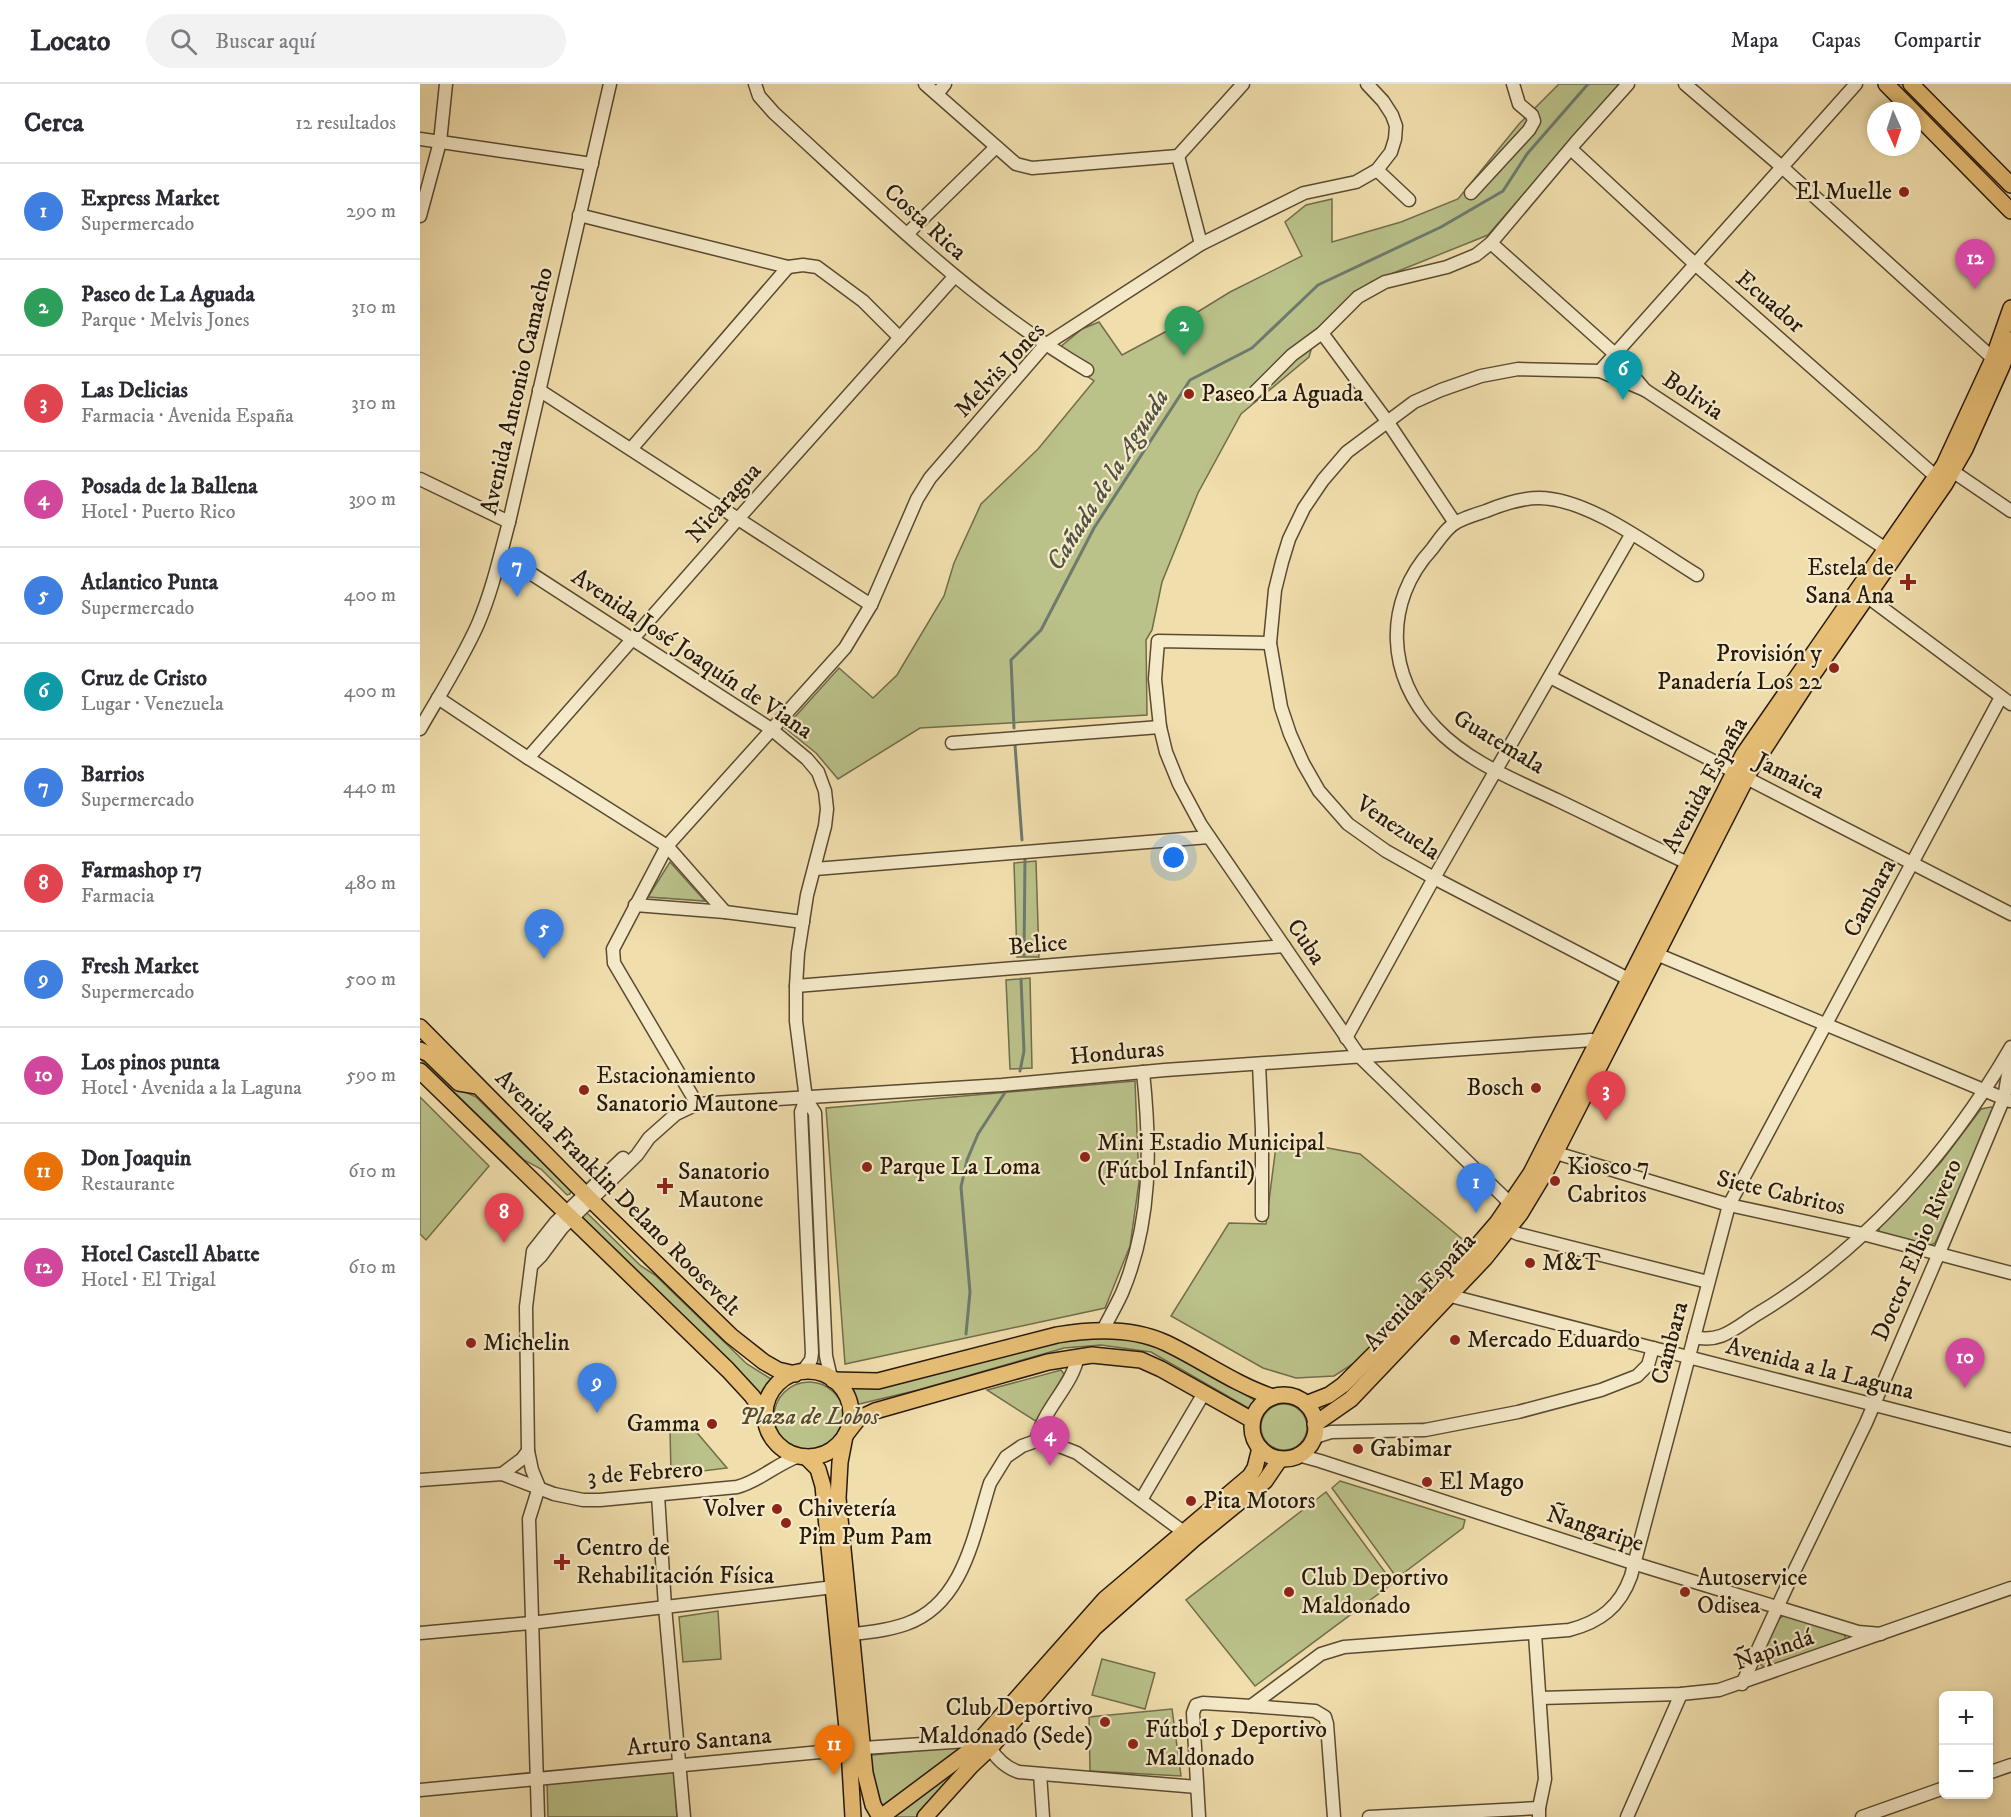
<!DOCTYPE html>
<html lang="es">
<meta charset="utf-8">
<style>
body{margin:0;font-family:"IM FELL DW Pica",serif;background:#f2f2f3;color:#2b2b33}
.controls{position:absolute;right:18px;bottom:18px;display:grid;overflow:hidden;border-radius:9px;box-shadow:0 3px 9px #0003}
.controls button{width:54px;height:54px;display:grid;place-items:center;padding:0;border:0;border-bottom:2px solid #e1e1e2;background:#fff;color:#2b2b33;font:30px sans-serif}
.compass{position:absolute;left:1447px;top:18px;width:54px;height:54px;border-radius:50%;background:#fff;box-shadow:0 3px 9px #0003;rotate:177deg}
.you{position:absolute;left:754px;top:774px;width:21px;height:21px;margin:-15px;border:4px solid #fff;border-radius:50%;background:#1a73e8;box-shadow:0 0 0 9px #1a73e833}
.badge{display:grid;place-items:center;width:39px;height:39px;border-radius:50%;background:#db2777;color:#fff;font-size:20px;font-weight:700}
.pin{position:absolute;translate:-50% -50px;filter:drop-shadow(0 2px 3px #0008)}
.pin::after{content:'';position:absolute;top:32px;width:21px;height:18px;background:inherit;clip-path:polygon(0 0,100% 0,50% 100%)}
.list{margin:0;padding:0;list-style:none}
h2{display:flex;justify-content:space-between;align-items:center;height:78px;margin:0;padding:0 24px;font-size:26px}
h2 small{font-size:20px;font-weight:400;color:#7c7c81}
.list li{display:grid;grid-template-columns:39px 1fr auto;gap:18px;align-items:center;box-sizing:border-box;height:96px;padding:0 24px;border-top:2px solid #e1e1e2}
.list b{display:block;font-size:22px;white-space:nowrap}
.list p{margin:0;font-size:20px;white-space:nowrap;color:#7c7c81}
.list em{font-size:20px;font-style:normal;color:#7c7c81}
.icon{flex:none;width:33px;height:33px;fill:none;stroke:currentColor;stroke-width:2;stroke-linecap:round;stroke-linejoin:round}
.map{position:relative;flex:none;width:1591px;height:1733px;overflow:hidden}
header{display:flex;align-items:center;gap:36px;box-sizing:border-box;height:84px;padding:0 30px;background:#fff;border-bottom:2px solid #e1e1e2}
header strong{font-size:28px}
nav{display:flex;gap:33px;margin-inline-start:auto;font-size:21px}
.search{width:420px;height:54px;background:#f2f2f3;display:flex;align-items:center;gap:15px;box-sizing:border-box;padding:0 21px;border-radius:33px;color:#7c7c81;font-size:22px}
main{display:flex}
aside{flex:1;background:#fff}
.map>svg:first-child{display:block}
</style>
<header>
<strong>Locato</strong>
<div class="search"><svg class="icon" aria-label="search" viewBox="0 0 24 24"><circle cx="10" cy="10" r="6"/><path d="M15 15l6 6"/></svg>Buscar aquí</div>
<nav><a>Mapa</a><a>Capas</a><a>Compartir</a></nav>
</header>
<main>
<aside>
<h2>Cerca<small>12 resultados</small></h2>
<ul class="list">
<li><span class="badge" style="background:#3f7fe0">1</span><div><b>Express Market</b><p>Supermercado</p></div><em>290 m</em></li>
<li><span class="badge" style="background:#2e9e5b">2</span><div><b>Paseo de La Aguada</b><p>Parque · Melvis Jones</p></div><em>310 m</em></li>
<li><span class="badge" style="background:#e0444e">3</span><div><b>Las Delicias</b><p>Farmacia · Avenida España</p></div><em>310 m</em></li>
<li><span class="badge" style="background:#d1479c">4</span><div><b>Posada de la Ballena</b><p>Hotel · Puerto Rico</p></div><em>390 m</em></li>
<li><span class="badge" style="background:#3f7fe0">5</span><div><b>Atlantico Punta</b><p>Supermercado</p></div><em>400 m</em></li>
<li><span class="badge" style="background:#0f9aa8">6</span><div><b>Cruz de Cristo</b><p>Lugar · Venezuela</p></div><em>400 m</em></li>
<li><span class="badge" style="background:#3f7fe0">7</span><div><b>Barrios</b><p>Supermercado</p></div><em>440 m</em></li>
<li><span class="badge" style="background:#e0444e">8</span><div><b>Farmashop 17</b><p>Farmacia</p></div><em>480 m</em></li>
<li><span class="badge" style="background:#3f7fe0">9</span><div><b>Fresh Market</b><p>Supermercado</p></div><em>500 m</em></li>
<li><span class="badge" style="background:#d1479c">10</span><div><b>Los pinos punta</b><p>Hotel · Avenida a la Laguna</p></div><em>590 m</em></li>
<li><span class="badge" style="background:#e8710a">11</span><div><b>Don Joaquin</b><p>Restaurante</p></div><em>610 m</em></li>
<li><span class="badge" style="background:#d1479c">12</span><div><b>Hotel Castell Abatte</b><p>Hotel · El Trigal</p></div><em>610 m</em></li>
</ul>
</aside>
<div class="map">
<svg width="1591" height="1733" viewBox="0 0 1591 1733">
<rect width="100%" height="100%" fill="#f0deac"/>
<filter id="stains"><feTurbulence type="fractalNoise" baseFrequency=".00333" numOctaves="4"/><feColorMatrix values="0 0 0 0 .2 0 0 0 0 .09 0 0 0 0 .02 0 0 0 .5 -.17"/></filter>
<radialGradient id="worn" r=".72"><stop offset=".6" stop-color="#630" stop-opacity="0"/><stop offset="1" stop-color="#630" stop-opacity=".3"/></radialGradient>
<!-- green -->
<g fill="#bac189" stroke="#716d4a" stroke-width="1.5">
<path d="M1139,0h60l-131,151 -117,47 -54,47 -8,28 -68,57 -43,79 -36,89 -10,48 -6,10 1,75 -227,13 -82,51 -22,-26 -31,-25 54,-60 34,30 24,-23 47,-79 10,-33 27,-59 57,-55 56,-68 -41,-28 29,-24 17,-7 23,33 43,-23 65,-40 72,-36 -17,-34 21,-17 26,-6v43l69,-20 57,-23 61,-75z"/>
<path d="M1473,0h10l74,75 4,9z"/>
<path d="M616,777l3,96h-22l-3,-94z"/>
<path d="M250,778l35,39 -57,-4z"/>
<path d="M610,894l2,90 -22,1 -4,-89z"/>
<path d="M3,971l36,34 17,8 95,94 -1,3 -3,1 -26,-26 -17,-9 -104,-101z"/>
<path d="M715,997l4,101 -9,64 -25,62 -260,56 -19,-256z"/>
<path d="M0,1013l69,69 -63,74 -6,-6z"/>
<path d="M1571,1023l4,1 -60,135 -6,3 -50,-13v-5l62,-66 40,-53z"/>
<path d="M892,1061l48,9 107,89 -105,115 -28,18 -38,2 -33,-10 -92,-52 58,-93 37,1 10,-78z"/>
<path d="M165,1127l56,55 14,9 92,89 29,18 -11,16 -184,-182z"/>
<path d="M393,1165l3,2 5,119 -9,-1 3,-11z"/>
<path d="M681,1252l51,7 32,16 72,42 -6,8 -99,-57 -50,-7 -37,3 -146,42 -63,15 -2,-9 -6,-8 34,-1 183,-48z"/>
<path d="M641,1286l3,4 -27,48 -50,-32z"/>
<circle cx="389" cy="1333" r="35"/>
<circle cx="864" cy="1343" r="23"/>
<path d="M273,1344l34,40 -56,7 -1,-46z"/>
<path d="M920,1397l125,39 -2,8 -66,50 -65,-90z"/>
<path d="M906,1408l67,91 -138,103 -69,-86z"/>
<path d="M298,1527l3,48 -38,3 -4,-45z"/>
<path d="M1363,1532h6l55,18 2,5 -80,29 -5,-3 -2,-4 20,-42z"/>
<path d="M682,1575l53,14 -10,36 -53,-14z"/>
<path d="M752,1625l9,67 -91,-5 -1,-54z"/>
<path d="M538,1663l1,4 -74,55h-5l-7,-23 -4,-26 3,-2z"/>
<path d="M552,1671l-52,62h-31z"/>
<path d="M254,1687l3,46h-129l-1,-35z"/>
</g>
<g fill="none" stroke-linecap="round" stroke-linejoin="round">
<!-- stream -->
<g stroke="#6d7a6e" stroke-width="3">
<path d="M594,644l-3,-68 30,-30 53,-102 96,-148 62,-32 66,-63 123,-58 62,-36 24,-37 61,-70"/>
<path d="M595,661l7,95"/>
<path d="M604,872l1,-98"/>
<path d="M600,987l4,-20 -3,-72"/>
<path d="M546,1250l4,-42 -9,-105 6,-27 11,-26 28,-43"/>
</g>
<!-- minor casing -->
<g stroke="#5a4a32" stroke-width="15">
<g id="minor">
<path d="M335,0l4,12 15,17c100,91 196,188 313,257"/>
<path d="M505,0l91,80 16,4 146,-12 65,-72"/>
<path d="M1265,0l97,83 216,196"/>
<path d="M517,10l8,-10"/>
<path d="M0,55l172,25"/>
<path d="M1151,65l124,115 247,218"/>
<path d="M758,72l23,88"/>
<path d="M957,86l32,30"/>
<path d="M1051,109l58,-63 5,-9 -2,-6 -13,-11 -6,-20"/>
<path d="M159,131l209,52 15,-2 14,2 46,34 37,37"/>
<path d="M0,132l20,-74 6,-58"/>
<path d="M487,150l89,-87"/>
<path d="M1071,159l124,111 30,36 247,163"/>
<path d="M902,249l65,88 68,102"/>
<path d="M1180,287l256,-287"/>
<path d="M119,306l332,215"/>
<path d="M832,311l40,-40 30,-22 36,-36 27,-15 62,-15 29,-12 15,-12 85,-101 52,-58"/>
<path d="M211,365l157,-182"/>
<path d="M1525,382l66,45"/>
<path d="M0,395l89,43"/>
<path d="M81,470l270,175 36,30 11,13 7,19 2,18 -2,17 -18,69 -9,58 -2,33v35l10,78 -5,13 11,241 -1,7 -9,12"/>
<path d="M1441,508l150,112"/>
<path d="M850,559l-112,-2 -3,38 5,48 6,25 13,32 22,41 159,232 155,151"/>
<path d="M1130,593l461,237"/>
<path d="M18,614l90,60 139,88 58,66"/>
<path d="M0,645c20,-35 42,-69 58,-105 14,-33 22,-68 31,-102l101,-438"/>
<path d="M532,659l208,-16"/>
<path d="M108,674l209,-238 217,-243"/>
<path d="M1276,783c-47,-22 -93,-45 -139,-67 -42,-20 -89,-38 -121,-72 -50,-51 -53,-126 -4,-179 7,-9 15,-22 25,-27 9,-5 20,-8 29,-11 17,-7 35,-13 53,-13 50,0 115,51 158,77"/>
<path d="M395,785l394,-32"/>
<path d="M215,821l90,7 78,10"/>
<path d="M1229,867l361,150"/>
<path d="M1216,899l-202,-105 -48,-27 -38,-27 -29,-33 -16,-28 -13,-29 -9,-27 -11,-64 5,-53 7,-28 7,-23 15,-31 19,-28 24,-28 67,-50 27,-12 40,-14 37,-7 82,2 45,19"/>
<path d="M376,902l488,-40"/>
<path d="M926,954l88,-160 197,-343"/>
<path d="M839,980l3,66v85"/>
<path d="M386,1015l9,14 11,243 5,22"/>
<path d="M277,1020l-83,-141 -1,-14 54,-103 178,-198 26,-43 46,-106 13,-21 115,-133 156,-101 103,-51 52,-11 21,-12 14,-18 4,-13 1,-13 -4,-11 -9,-14 -16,-17"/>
<path d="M1126,1066l183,55 134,29 148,39"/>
<path d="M1081,1142l17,8 190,48"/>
<path d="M113,1180l8,-8 21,-28 75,-73 12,-17 27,-24 21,-10 305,-19 163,-15 414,-29 12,-1 12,6"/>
<path d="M1023,1210l568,146"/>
<path d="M683,1246c6,-12 13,-24 19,-37 30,-71 29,-146 21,-221"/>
<path d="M1274,1253c27,7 42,-10 65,-24 106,-64 190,-159 252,-266"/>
<path d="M895,1353l16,-5 94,-2 93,-18 83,-22 36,-14 11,-11 5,-17"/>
<path d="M616,1357c8,-34 36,-54 42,-85"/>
<path d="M878,1371l22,6 313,102 225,69 23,2"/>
<path d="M82,1390l20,-15 6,-8"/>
<path d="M0,1396l82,-6 52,20 29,6h17l137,-13c23,-6 39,-23 62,-31"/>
<path d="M238,1411l7,112 19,210"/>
<path d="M721,1416l63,-107"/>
<path d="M0,1549l111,-10 303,-36"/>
<path d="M1115,1550l10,145 -6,29v9"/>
<path d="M422,1551c22,-2 44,-4 64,-11 58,-20 68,-91 84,-141l16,-26 16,-11 14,-5 13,1 28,11 112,83"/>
<path d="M1322,1600l46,-100 78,-161 73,-170 65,-155 7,-41"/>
<path d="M1120,1614l141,-4 38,-4 292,-102"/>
<path d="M831,1622l64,5 10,6 2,7 7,93"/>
<path d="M570,1664c7,11 16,20 29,24l178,15"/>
<path d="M1568,1689l23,-8"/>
<path d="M620,1690l3,43"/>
<path d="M0,1706l443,-42 119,-8"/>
<path d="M118,1733l-9,-298 10,-32 -7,-17 -4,-19 -2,-144 7,-56 23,-29 67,-64"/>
<path d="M779,1733l-6,-104 3,-8 7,-2 48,3 70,-52 23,-7 225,-17c31,-8 51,-23 62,-54l98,-371 272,-508"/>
<path d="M949,1733l170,-9"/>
<path d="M1207,1733l54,-123"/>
<path d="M1442,1733l82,-29"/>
</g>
</g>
<!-- major casing -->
<g stroke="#28190a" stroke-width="18">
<g id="major">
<path d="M1466,0l125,127"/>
<path d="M1491,0l100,101"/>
<path d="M0,943l171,173 140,136 33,26 14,8 17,4"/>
<path d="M0,966l9,4 30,29 18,3"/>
<path d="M0,987l308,299 24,26 13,18"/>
<circle cx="388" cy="1330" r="43"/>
<path d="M413,1296l45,1 179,-46c35,-6 75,-8 109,8 36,17 68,41 107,54"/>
<circle cx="864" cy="1343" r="32"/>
<path d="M886,1320l23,-9 14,-10 103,-103 51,-59 34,-50 212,-418 201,-290 49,-106 18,-51"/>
<path d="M895,1340l36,-25 134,-141 35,-44 26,-43 205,-402 56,-86 138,-199 20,-35 37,-83 9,-26"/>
<path d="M427,1349l11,-14 17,-8 173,-49 44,-7 49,5 20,9 91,51"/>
<path d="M425,1352l-5,26 -2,36 27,275 8,32 7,12"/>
<path d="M386,1373l12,12 5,17 26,263 4,68"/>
<path d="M461,1733l91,-68 133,-150 145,-123 5,-8 5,-20"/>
<path d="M505,1733l46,-51 19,-18 104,-120 100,-89 71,-58 15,-22"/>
</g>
</g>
<!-- minor -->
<use href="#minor" stroke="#f5eac9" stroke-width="12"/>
<!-- major -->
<use href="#major" stroke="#e8bf76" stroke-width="15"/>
</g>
<!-- markers -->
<g fill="#8f2418" stroke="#f5eac9" stroke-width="2">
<circle cx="1484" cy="108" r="6"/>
<circle cx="769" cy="310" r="6"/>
<path d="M1485 489h6v6h6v6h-6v6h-6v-6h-6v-6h6z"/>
<circle cx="1414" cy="584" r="6"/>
<circle cx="1116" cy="1004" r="6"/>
<circle cx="164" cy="1006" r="6"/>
<circle cx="665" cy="1073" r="6"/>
<circle cx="447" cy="1083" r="6"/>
<circle cx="1135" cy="1097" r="6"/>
<path d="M242 1093h6v6h6v6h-6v6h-6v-6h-6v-6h6z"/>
<circle cx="1110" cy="1179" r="6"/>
<circle cx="1035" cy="1256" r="6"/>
<circle cx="51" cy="1259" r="6"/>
<circle cx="292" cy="1340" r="6"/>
<circle cx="938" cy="1365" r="6"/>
<circle cx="1007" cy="1398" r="6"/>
<circle cx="771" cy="1417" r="6"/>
<circle cx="357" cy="1425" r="6"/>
<circle cx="366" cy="1439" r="6"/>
<path d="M139 1469h6v6h6v6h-6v6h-6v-6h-6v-6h6z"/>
<circle cx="869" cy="1508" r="6"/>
<circle cx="1265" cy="1508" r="6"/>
<circle cx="685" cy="1638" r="6"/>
<circle cx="713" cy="1660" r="6"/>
</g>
<g text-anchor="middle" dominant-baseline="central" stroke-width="4.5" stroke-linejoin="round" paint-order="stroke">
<!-- poi labels -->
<g font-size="24" fill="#28190a" stroke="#f5eac9" text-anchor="start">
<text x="1472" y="108" text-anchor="end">El Muelle</text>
<text x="781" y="310">Paseo La Aguada</text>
<text x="1474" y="484" text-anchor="end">Estela de<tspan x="1474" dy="28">Sana Ana</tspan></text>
<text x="1402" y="570" text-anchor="end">Provisión y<tspan x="1402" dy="28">Panadería Los 22</tspan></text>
<text x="176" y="992">Estacionamiento<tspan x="176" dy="28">Sanatorio Mautone</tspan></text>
<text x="1104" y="1004" text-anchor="end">Bosch</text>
<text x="677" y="1059">Mini Estadio Municipal<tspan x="677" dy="28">(Fútbol Infantil)</tspan></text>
<text x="459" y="1083">Parque La Loma</text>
<text x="1147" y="1083">Kiosco 7<tspan x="1147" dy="28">Cabritos</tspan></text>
<text x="258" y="1088">Sanatorio<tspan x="258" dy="28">Mautone</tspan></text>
<text x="1122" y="1179">M&amp;T</text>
<text x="1047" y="1256">Mercado Eduardo</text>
<text x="63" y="1259">Michelin</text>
<text x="280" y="1340" text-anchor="end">Gamma</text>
<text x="950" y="1365">Gabimar</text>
<text x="1019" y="1398">El Mago</text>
<text x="783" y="1417">Pita Motors</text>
<text x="345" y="1425" text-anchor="end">Volver</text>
<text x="378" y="1425">Chivetería<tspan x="378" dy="28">Pim Pum Pam</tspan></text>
<text x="156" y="1464">Centro de<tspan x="156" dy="28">Rehabilitación Física</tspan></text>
<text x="881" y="1494">Club Deportivo<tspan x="881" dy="28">Maldonado</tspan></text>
<text x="1277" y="1494">Autoservice<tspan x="1277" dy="28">Odisea</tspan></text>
<text x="673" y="1624" text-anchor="end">Club Deportivo<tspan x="673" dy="28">Maldonado (Sede)</tspan></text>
<text x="725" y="1646">Fútbol 5 Deportivo<tspan x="725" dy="28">Maldonado</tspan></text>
</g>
<!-- street labels -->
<g font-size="24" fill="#28190a" stroke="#f5eac9">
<text transform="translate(505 138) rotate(42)">Costa Rica</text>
<text transform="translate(1350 218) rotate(41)">Ecuador</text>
<text transform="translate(580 286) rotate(-47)">Melvis Jones</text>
<text transform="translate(97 307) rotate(-77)">Avenida Antonio Camacho</text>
<text transform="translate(1273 312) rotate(34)">Bolivia</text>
<text transform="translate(304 419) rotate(-48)">Nicaragua</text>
<text transform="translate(272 570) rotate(34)">Avenida José Joaquín de Viana</text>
<text transform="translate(1079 658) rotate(31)">Guatemala</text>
<text transform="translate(1370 692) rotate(27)">Jamaica</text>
<text transform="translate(1285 701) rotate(-61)">Avenida España</text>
<text transform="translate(978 744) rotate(34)">Venezuela</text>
<text transform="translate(1450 814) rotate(-62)">Cambara</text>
<text transform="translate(886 858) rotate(56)">Cuba</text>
<text transform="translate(618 861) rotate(-5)">Belice</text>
<text transform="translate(697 969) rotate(-5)">Honduras</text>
<text transform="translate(198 1109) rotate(45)">Avenida Franklin Delano Roosevelt</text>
<text transform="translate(1361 1109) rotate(13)">Siete Cabritos</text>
<text transform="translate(1497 1166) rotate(-67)">Doctor Elbio Rivero</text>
<text transform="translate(1000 1208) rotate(-47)">Avenida España</text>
<text transform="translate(1250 1259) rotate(-75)">Cambara</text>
<text transform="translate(1400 1285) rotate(14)">Avenida a la Laguna</text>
<text transform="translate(225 1389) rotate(-4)">3 de Febrero</text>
<text transform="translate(1175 1445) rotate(18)">Ñangaripe</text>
<text transform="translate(1354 1566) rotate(-19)">Ñapindá</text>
<text transform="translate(279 1658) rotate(-5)">Arturo Santana</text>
</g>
<!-- park labels -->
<g font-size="24" font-style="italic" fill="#544b30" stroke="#f5eac9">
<text x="389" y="1333">Plaza de Lobos</text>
</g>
<!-- water labels -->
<g font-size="26" font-style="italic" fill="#505244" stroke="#f5eac9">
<text transform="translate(688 396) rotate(-58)">Cañada de la Aguada</text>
</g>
</g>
<rect width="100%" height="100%" filter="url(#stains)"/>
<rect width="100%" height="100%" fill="url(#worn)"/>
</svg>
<div class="controls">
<button>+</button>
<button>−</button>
</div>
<svg class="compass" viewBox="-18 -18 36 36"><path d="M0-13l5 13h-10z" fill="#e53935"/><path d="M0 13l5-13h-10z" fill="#7c7c81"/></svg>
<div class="you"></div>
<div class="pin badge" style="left:1056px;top:1129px;background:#3f7fe0">1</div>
<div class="pin badge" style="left:764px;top:272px;background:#2e9e5b">2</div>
<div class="pin badge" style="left:1186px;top:1037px;background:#e0444e">3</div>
<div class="pin badge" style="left:630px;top:1382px;background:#d1479c">4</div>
<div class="pin badge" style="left:124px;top:875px;background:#3f7fe0">5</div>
<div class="pin badge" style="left:1203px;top:316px;background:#0f9aa8">6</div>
<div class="pin badge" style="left:97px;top:513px;background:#3f7fe0">7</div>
<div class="pin badge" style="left:84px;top:1159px;background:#e0444e">8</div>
<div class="pin badge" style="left:177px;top:1329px;background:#3f7fe0">9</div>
<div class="pin badge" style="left:1545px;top:1304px;background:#d1479c">10</div>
<div class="pin badge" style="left:414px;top:1691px;background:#e8710a">11</div>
<div class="pin badge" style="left:1555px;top:205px;background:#d1479c">12</div>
</div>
</main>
